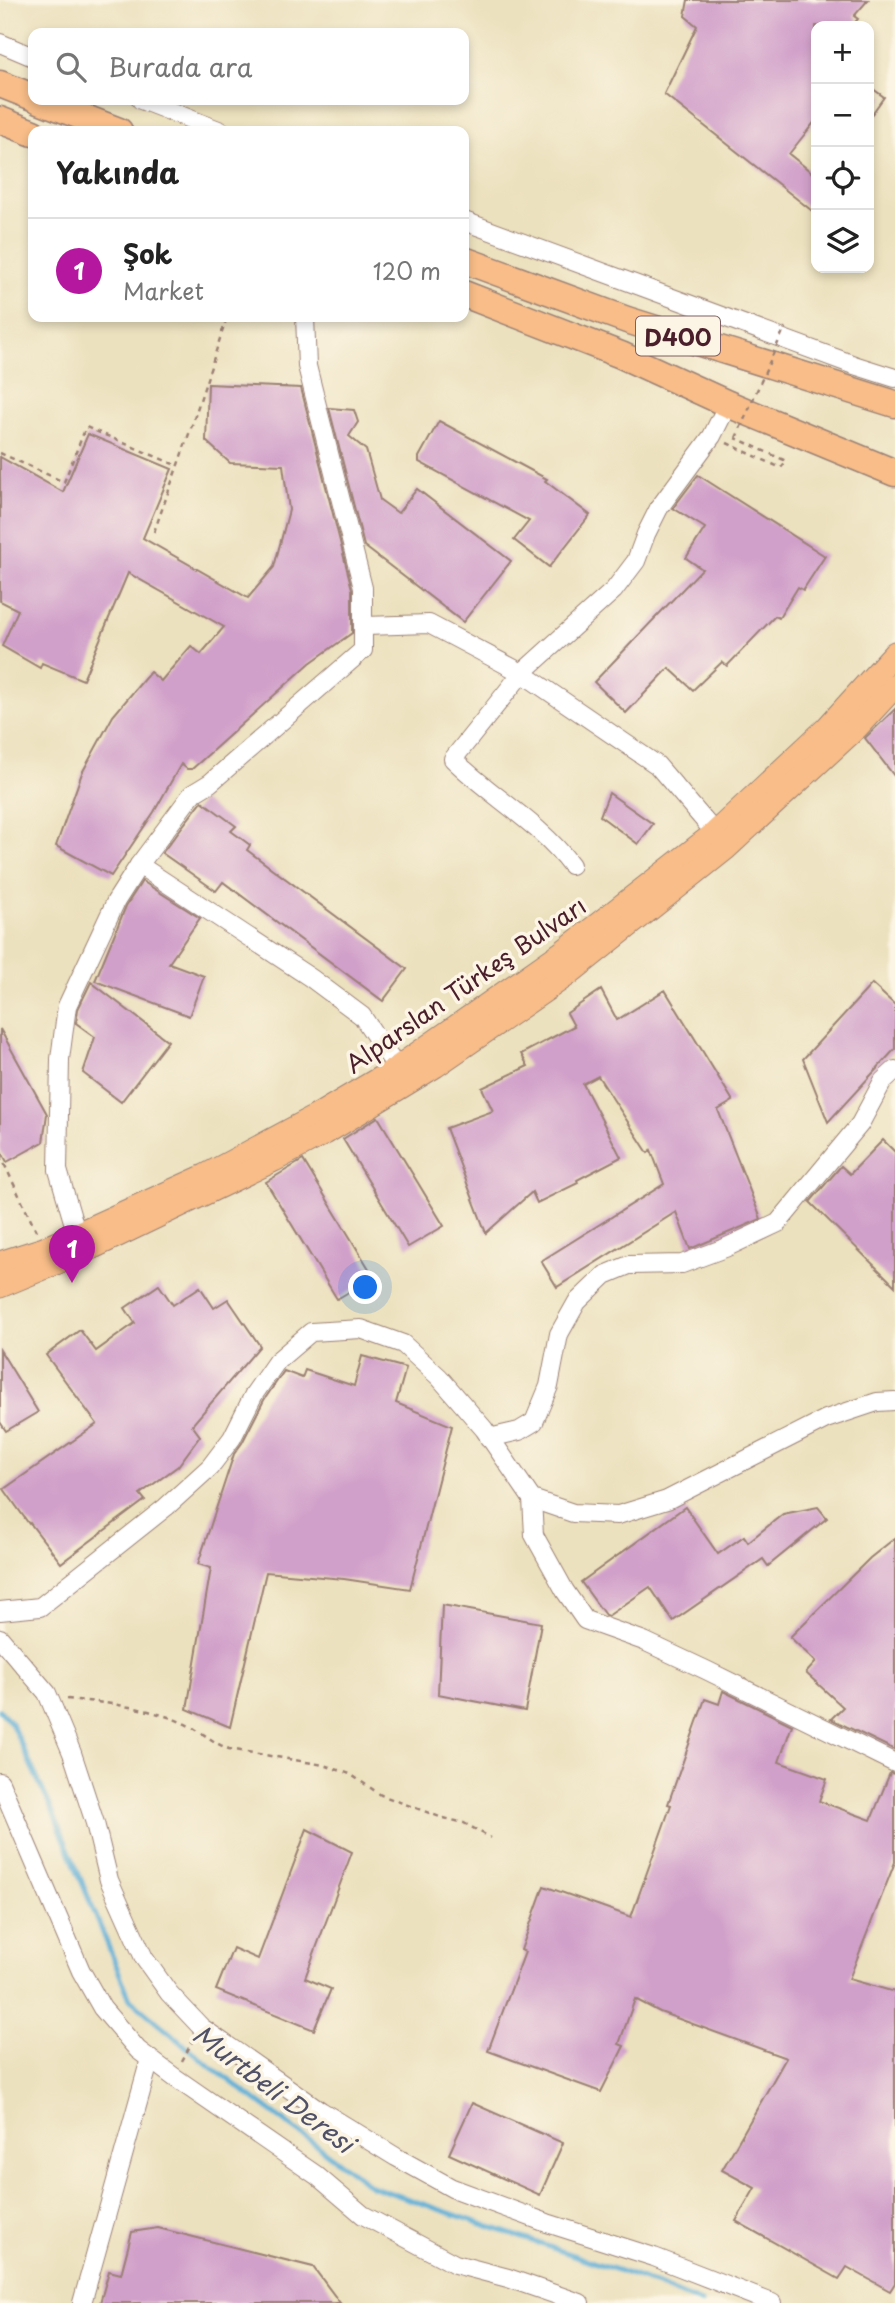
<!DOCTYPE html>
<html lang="tr">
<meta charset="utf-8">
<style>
body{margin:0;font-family:"Playpen Sans",sans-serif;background:#f2f2f2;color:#222}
.controls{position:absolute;right:21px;top:21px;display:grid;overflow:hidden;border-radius:14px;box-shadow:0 4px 10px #0003}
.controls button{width:63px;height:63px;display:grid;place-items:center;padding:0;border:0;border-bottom:2px solid #e0e0e0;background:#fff;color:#222;font:35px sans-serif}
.you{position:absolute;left:366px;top:1288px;width:24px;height:24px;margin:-18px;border:5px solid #fff;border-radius:50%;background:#1a73e8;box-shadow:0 0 0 10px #1a73e833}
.badge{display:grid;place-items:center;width:46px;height:46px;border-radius:50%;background:#b5179e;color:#fff;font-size:23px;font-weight:700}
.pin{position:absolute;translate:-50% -58px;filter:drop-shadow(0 2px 4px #0008)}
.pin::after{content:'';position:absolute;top:37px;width:24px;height:21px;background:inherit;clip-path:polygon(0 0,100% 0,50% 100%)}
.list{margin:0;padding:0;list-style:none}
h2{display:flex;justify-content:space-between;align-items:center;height:91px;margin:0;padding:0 28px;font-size:30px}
h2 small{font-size:23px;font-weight:400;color:#767676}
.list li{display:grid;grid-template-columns:46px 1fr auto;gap:21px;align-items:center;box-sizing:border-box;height:105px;padding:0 28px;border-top:2px solid #e0e0e0}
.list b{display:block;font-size:26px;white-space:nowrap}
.list p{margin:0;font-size:23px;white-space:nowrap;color:#767676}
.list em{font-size:23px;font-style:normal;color:#767676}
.icon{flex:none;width:38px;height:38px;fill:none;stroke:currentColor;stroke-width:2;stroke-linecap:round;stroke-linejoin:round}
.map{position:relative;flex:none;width:895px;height:2303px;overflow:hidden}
.search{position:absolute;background:#fff;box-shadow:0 4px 10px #0003;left:28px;top:28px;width:441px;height:77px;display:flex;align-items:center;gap:18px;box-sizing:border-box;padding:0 24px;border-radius:14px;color:#767676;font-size:26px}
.panel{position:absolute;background:#fff;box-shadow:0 4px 10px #0003;left:28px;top:126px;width:441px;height:196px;border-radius:14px}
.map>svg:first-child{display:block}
</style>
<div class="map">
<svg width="895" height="2303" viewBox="0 0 895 2303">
<rect width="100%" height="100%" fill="#fcf5e5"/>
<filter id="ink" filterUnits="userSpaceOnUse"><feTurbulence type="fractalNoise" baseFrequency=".0143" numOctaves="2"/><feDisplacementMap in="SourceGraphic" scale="14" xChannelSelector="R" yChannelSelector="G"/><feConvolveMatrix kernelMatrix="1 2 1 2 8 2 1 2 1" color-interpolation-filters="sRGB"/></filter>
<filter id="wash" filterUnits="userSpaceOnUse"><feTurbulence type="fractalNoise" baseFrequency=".00686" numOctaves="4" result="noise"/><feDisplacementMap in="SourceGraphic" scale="28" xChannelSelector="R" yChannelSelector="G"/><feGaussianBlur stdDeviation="1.57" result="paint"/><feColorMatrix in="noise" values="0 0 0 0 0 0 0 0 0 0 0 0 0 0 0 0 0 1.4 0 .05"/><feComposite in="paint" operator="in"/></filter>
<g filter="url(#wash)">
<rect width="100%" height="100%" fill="#ece1be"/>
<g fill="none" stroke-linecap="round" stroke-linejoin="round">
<!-- stream -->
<path stroke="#5baed6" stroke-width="5" d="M0,1710l11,13 43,91 76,185 72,61 169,126 272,93 58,24"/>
</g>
<g id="blocks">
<!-- building -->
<g fill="#d1a0ca">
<path d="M688,0h180l-14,16 4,3 -6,7h-36v94l-27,34 27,22v38l-152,-120 33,-68 -12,-10z"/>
<path d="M869,86l15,11 -15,21z"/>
<path d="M208,384l93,4 51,201v44l-42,30 -118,106h-5l-6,-5 -27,48 -43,64 -55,-30 26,-73 31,-57 37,-44 11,9 30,-35 10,8 23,-27 -96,-54 -45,107 -41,-17 -2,5 -38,-22 16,-36 -18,-9v-144l63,35 25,-58 84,35 -29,69 105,60 26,-31 15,-57 -6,-45 -53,-2 -24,-22z"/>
<path d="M329,408l25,2 4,12 -9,14 17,14 14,50 18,13 19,-24 94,72 -48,61 -99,-76z"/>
<path d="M439,421l108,58 -2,2 45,34 -41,52 -35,-27 15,-19 -110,-59v-5z"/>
<path d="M698,475l127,81 -22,34 -5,-3 -19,31 -4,-2 -48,50 -5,-4 -29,28 -24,-22 -43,45 -32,-31 108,-113 -16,-11 19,-30 -32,-20z"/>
<path d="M895,709v68l-30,-39z"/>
<path d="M609,793l44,31 -15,20 -38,-28z"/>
<path d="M202,801l34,25 -5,5 19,14 -3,5 160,119 -24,32 -160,-119 -7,9 -54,-38z"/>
<path d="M142,881l58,37 -31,45 35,13 -15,40 -94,-35 31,-75z"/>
<path d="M91,982l77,59 -47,61 -38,-29 12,-36 -19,-14 2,-14z"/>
<path d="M872,984l23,21v44l-67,73 -25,-63z"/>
<path d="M601,990l16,30 48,-30 68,111 -15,9 43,109 -71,30 -14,-37 -119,75 -16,-26 123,-77 -13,-34 -3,3 -50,-77 -15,8 38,73 -44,23 1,3 -41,20 -5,-11 -46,41 -40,-105 47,-17 -11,-23 46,-22 -7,-12 53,-28 -7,-13z"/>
<path d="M0,1029l47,85 -4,28 -36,20 -7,-13z"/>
<path d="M378,1117l66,109 -36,21 -65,-108z"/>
<path d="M883,1140l12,12v134l-85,-84 31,-36 9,8z"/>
<path d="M303,1160l71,117 -37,22 -71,-117z"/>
<path d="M159,1285l14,20 27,-18 14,21 14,-9 32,47 -68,79 8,11 -22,30 -38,28 5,6 -84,63 -31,-40 -1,1 -25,-35 93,-65 -51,-69 34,-25 16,21 39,-28 -10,-15z"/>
<path d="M0,1350l38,62 -32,19 -6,-9z"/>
<path d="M362,1356l44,12 -10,35 56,23 -42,163 -66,-10 -78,-7 -36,155 -43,-18 24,-141 -13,-4 36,-110 8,-11 22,-43 20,-29 18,7 3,-8 49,16z"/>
<path d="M685,1507l33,47 26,-18 4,6 35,-28 35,-7 9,11 -59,48 -5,-7 -90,62 -23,-34 -42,29 -3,-1 -24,-33z"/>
<path d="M895,1538v212l-64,-31 12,-12 -37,-34 10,-11 -26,-25 80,-79z"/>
<path d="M442,1605l99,18 -16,88 -87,-17z"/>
<path d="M723,1691l69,34 -13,37 48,17 -8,22 52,19 19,-47 5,1v88l-46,117 46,13v291l-5,8 -43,-24 -8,12 -103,-58 19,-33 -33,-18 64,-112 -126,-46 -25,-13 -16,45 5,2 -23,46 -113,-41 37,-99 -4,-2 23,-64 87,31 40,-112 -3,-1 37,-105 14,5z"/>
<path d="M307,1829l45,23 -47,126 26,11 -17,41 -98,-40 17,-42 25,11z"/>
<path d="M472,2103l91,40 -23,52 -91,-41z"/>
<path d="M158,2228l155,39 27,36h-240l9,-32 12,3 11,-42z"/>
</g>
</g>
</g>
<g filter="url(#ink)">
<use href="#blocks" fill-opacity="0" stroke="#9b8074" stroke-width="2"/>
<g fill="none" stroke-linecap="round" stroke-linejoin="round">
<!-- minor casing -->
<g stroke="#9b8074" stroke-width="20">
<g id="minor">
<path d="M0,43l33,14"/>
<path d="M141,100l80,31"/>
<path d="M464,221l390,144 41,13"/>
<path d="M365,626l64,-2 93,49 135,92 58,68"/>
<path d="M139,865l172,113 51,38 35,52"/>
<path d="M571,865c-32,-43 -80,-68 -118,-106l69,-86 92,-83 22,-29 10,-27 13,-26 53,-72 16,-32"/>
<path d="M77,1235l-19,-65 2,-111 7,-53 49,-105 23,-36 53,-71 18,-11 153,-133v-62l-56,-222 -2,-49"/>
<path d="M489,1438l30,-7 15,-9 15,-36 10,-52 18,-32 28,-27 24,-10 53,-1 43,-16 53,-25 82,-99 23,-43 12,-11"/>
<path d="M532,1499l2,36 31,56 20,29 59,21 62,29 189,93"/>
<path d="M0,1611l40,-4 126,-100 44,-40 22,-29 22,-44 23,-33 34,-29 50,-3 42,15 36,33 45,52 48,70 41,14 45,2 49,-15 159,-81 51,-17 18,-1"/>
<path d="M0,1638l47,55 25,60 23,70 14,57 35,78 25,35 32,34 120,84 75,46 56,31 95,35 107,34 118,46"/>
<path d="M0,1782l81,189 21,37 36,42 36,27 142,98 47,40 92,49 53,14 72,25"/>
<path d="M82,2303l68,-244"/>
</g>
</g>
<!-- major casing -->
<g stroke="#9b8074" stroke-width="25">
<g id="major">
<path d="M0,1263l44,-14 161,-73 110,-59 82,-49 163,-114 155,-121 112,-105 68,-75"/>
<path d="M0,1286l85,-35 189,-91 51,-27 110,-67 132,-91 158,-126 132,-122 38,-41"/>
</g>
</g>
<!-- highway casing -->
<g stroke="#9b8074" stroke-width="29">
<g id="highway">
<path d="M0,84l33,13"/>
<path d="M39,100l80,31"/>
<path d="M0,120l33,13"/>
<path d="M464,260l163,60 268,84"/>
<path d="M464,294l157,61 107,49 167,69"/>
</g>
</g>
<!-- path -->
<g stroke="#9b8074" stroke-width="2.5" stroke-dasharray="5 5" stroke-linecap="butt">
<path d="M727,443l54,25 5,-7 -50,-23"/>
<path d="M0,453l64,29 22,-55 92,39"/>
<path d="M154,532l36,-101 37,-114"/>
<path d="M0,1155l36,76"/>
<path d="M67,1699c42,4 91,9 128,30 12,7 21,15 34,20l95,16 26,9 31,21 59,22 24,6 27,15"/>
<path d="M182,2061l10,-19"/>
</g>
<!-- minor -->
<use href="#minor" stroke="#fff" stroke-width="18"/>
<!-- major -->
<use href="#major" stroke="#f8bd88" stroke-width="23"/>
<!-- highway -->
<use href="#highway" stroke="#f8bd88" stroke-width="26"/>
<!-- path-bridge -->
<path stroke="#9b8074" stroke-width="2.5" stroke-dasharray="5 5" stroke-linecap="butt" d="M736,438l49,-111"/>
</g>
</g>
<g text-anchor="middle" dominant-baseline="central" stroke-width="7" stroke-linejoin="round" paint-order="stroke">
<!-- shield labels -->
<rect fill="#fcf5e5" stroke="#7f5f63" stroke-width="2" x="636" y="316.5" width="84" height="39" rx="5"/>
<g font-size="23" font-weight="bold" fill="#4a1f2b">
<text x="678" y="336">D400</text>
</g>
<!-- street labels -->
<g font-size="24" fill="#4a1f2b" stroke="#fcf5e5">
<text transform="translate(465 984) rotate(-35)">Alparslan Türkeş Bulvarı</text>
</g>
<!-- water labels -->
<g font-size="26" font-style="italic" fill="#505167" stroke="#fcf5e5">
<text transform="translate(274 2088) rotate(37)">Murtbeli Deresi</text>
</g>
</g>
</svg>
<div class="controls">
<button>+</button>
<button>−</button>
<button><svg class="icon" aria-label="locate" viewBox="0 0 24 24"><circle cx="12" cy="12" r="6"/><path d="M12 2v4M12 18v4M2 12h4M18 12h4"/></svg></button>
<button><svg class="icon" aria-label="layers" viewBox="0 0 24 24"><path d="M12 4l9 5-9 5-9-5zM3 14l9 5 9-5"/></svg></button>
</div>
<div class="you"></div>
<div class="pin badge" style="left:72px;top:1283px">1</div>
<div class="search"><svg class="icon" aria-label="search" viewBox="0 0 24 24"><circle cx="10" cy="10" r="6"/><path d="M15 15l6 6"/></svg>Burada ara</div>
<section class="panel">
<h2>Yakında<small></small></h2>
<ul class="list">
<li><span class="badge">1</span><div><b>Şok</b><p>Market</p></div><em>120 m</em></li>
</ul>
</section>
</div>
